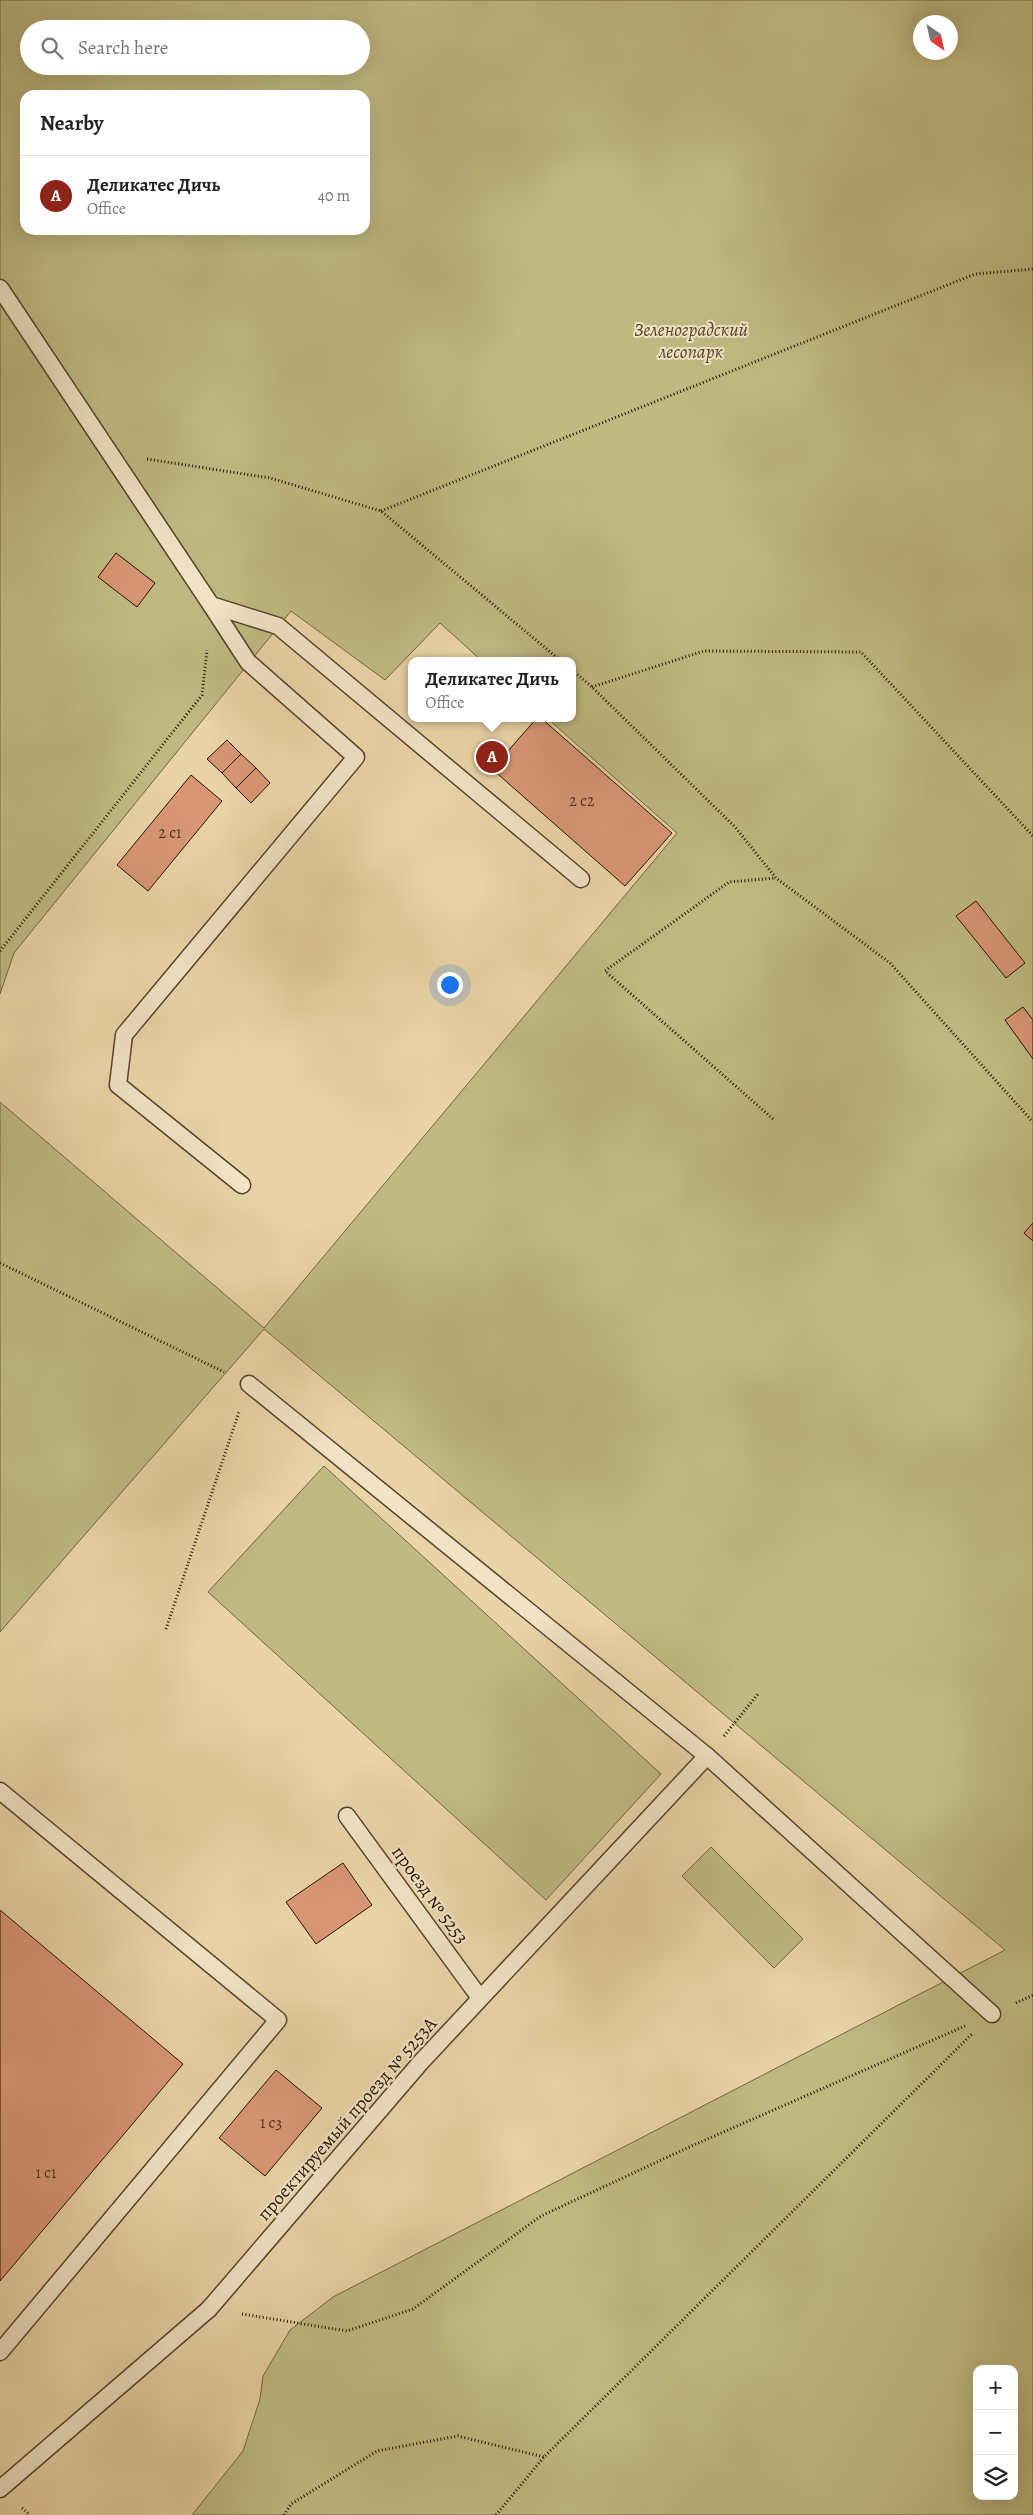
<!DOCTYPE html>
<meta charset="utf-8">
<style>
body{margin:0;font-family:Alegreya,serif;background:#f2f2f2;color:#222}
.controls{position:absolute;right:15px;bottom:15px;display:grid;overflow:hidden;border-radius:10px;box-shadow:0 5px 20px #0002}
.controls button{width:45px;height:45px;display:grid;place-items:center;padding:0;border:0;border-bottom:1px solid #e0e0e0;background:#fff;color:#222;font:25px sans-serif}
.compass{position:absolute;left:913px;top:15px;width:45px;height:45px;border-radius:50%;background:#fff;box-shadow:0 5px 20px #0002;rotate:146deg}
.you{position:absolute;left:449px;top:984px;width:18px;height:18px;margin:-12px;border:4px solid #fff;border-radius:50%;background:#1a73e8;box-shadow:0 0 0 8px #1a73e833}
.badge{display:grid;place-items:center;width:32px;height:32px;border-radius:50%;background:#8f2418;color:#fff;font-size:16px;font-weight:700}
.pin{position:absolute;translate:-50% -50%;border:2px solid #fff;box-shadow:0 1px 5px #0006}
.popup{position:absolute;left:408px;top:657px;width:168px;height:65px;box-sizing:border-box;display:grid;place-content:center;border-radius:10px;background:#fff;filter:drop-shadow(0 1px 4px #0005);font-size:16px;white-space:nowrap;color:#767676}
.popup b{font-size:19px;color:#222}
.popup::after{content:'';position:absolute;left:50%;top:100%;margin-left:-10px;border:10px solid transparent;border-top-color:#fff}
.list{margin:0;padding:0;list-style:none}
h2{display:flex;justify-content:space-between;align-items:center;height:65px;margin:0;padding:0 20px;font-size:21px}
h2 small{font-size:16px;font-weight:400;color:#767676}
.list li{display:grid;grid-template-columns:32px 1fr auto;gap:15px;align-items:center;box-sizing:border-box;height:80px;padding:0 20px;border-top:1px solid #e0e0e0}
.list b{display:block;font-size:19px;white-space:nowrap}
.list p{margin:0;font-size:16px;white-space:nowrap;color:#767676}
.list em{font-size:16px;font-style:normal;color:#767676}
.icon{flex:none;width:28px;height:28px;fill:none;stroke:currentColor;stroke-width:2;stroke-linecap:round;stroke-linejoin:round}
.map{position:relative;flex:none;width:1033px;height:2515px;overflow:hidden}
.search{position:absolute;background:#fff;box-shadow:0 5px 20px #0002;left:20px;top:20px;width:350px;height:55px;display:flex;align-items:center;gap:12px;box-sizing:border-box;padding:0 18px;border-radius:28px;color:#767676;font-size:19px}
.panel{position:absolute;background:#fff;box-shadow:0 5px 20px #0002;left:20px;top:90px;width:350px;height:145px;border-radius:15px}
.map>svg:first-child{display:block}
</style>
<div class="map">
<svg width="1033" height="2515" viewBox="0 0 1033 2515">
<rect width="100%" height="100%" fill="#ead4a7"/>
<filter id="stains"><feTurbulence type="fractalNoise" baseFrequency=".004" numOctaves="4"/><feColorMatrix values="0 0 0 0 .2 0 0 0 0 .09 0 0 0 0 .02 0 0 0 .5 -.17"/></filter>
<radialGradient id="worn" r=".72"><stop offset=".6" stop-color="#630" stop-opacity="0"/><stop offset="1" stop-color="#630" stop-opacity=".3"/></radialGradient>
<!-- green -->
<g fill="#bfba82" stroke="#726641" fill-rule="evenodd">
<path d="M0,0h1033v2515h-841l51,-64 17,-52 3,-23 27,-46 43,-33 672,-347 -741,-621 -264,303v-530l264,226 413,-495 -130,-115h25v-57h-90l-42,-38 -55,57 -94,-69 -277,342 -14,41zM920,22h30v30h-30zM29,29h332v37h-332zM25,95h340v135h-340zM977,2369h37v127h-37z"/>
<path d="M324,1466l337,308 -115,126 -338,-308z"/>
<path d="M711,1847l92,92 -29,29 -92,-92z"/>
</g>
<!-- building -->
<g fill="#d89675" stroke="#251200">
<path d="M116,553l39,30 -18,24 -39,-30z"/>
<path d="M537,718h4l131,115 -47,53 -133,-117z"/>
<path d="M227,740l14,14 -19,19 -15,-14z"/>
<path d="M241,754l15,14 -20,20 -14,-15z"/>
<path d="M256,768l14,15 -19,20 -15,-15z"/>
<path d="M191,775l31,26 -74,90 -31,-26z"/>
<path d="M976,901l49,62 -19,15 -50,-62z"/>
<path d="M1023,1007l10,13v39l-28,-39z"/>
<path d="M1033,1223v18l-9,-8z"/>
<path d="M343,1863l29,42 -56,39 -30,-42z"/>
<path d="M0,1910l183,154 -183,217z"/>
<path d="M276,2070l46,38 -57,68 -46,-38z"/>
</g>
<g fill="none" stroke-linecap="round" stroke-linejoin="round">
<!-- lane casing -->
<g stroke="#56422a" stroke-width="19">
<g id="lane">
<path d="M0,288l211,317 67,21 303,253"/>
<path d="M211,605l37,57 108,95 -232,278 -6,50 124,100"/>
<path d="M249,1384l458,372 285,258"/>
<path d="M0,1791l278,229 -278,332"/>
<path d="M347,1816l133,182"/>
<path d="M0,2489l209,-180 212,-247 286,-306"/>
</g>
</g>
<!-- path -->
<g stroke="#251200" stroke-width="3" stroke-dasharray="1 2.5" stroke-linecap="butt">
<path d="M147,459l123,19 111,33 180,150"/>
<path d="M381,511l594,-237 58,-5"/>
<path d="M572,670l20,17 143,140 41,51 114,85 143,159"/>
<path d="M592,687l112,-36 157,1 172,184"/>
<path d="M0,951l202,-256 5,-45"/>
<path d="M773,1119l-168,-148 124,-89 46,-4"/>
<path d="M0,1263l224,109"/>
<path d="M166,1629l73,-217"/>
<path d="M724,1736l34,-42"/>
<path d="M1016,2003l17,-8"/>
<path d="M242,2314l105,17 66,-22 128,-93 146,-68 278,-122"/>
<path d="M22,2508l8,7"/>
<path d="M284,2515l7,-11 86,-53 81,-15 86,21"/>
<path d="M496,2515l48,-58 428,-423"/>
</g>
<!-- lane -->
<use href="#lane" stroke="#f1e3c6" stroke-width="16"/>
</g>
<g text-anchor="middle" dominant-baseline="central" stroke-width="4" stroke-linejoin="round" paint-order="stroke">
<!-- number labels -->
<g font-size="16" fill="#52331d">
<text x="582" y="801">2 с2</text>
<text x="170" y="833">2 с1</text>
<text x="271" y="2123">1 с3</text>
<text x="46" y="2173">1 с1</text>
</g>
<!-- park labels -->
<g font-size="19" font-style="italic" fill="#534427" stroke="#f1e3c6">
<text x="691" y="330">Зеленоградский<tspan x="691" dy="22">лесопарк</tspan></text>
</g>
<!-- street labels -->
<g font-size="19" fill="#251200" stroke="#f1e3c6">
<text transform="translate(430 1895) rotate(54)">проезд № 5253</text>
<text transform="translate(347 2119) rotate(-49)">проектируемый проезд № 5253А</text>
</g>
</g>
<rect width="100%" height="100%" filter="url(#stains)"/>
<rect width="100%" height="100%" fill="url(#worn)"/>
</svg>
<div class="controls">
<button>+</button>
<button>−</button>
<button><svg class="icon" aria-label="layers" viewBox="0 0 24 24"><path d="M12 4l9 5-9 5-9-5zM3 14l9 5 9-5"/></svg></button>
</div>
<svg class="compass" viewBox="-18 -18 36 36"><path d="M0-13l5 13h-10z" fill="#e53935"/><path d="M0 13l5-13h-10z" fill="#767676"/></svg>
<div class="you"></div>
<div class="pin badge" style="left:492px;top:757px">A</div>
<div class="popup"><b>Деликатес Дичь</b>Office</div>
<div class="search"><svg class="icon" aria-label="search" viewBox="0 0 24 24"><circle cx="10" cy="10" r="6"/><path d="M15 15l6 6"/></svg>Search here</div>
<section class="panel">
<h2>Nearby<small></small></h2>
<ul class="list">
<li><span class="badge">A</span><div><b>Деликатес Дичь</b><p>Office</p></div><em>40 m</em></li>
</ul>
</section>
</div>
